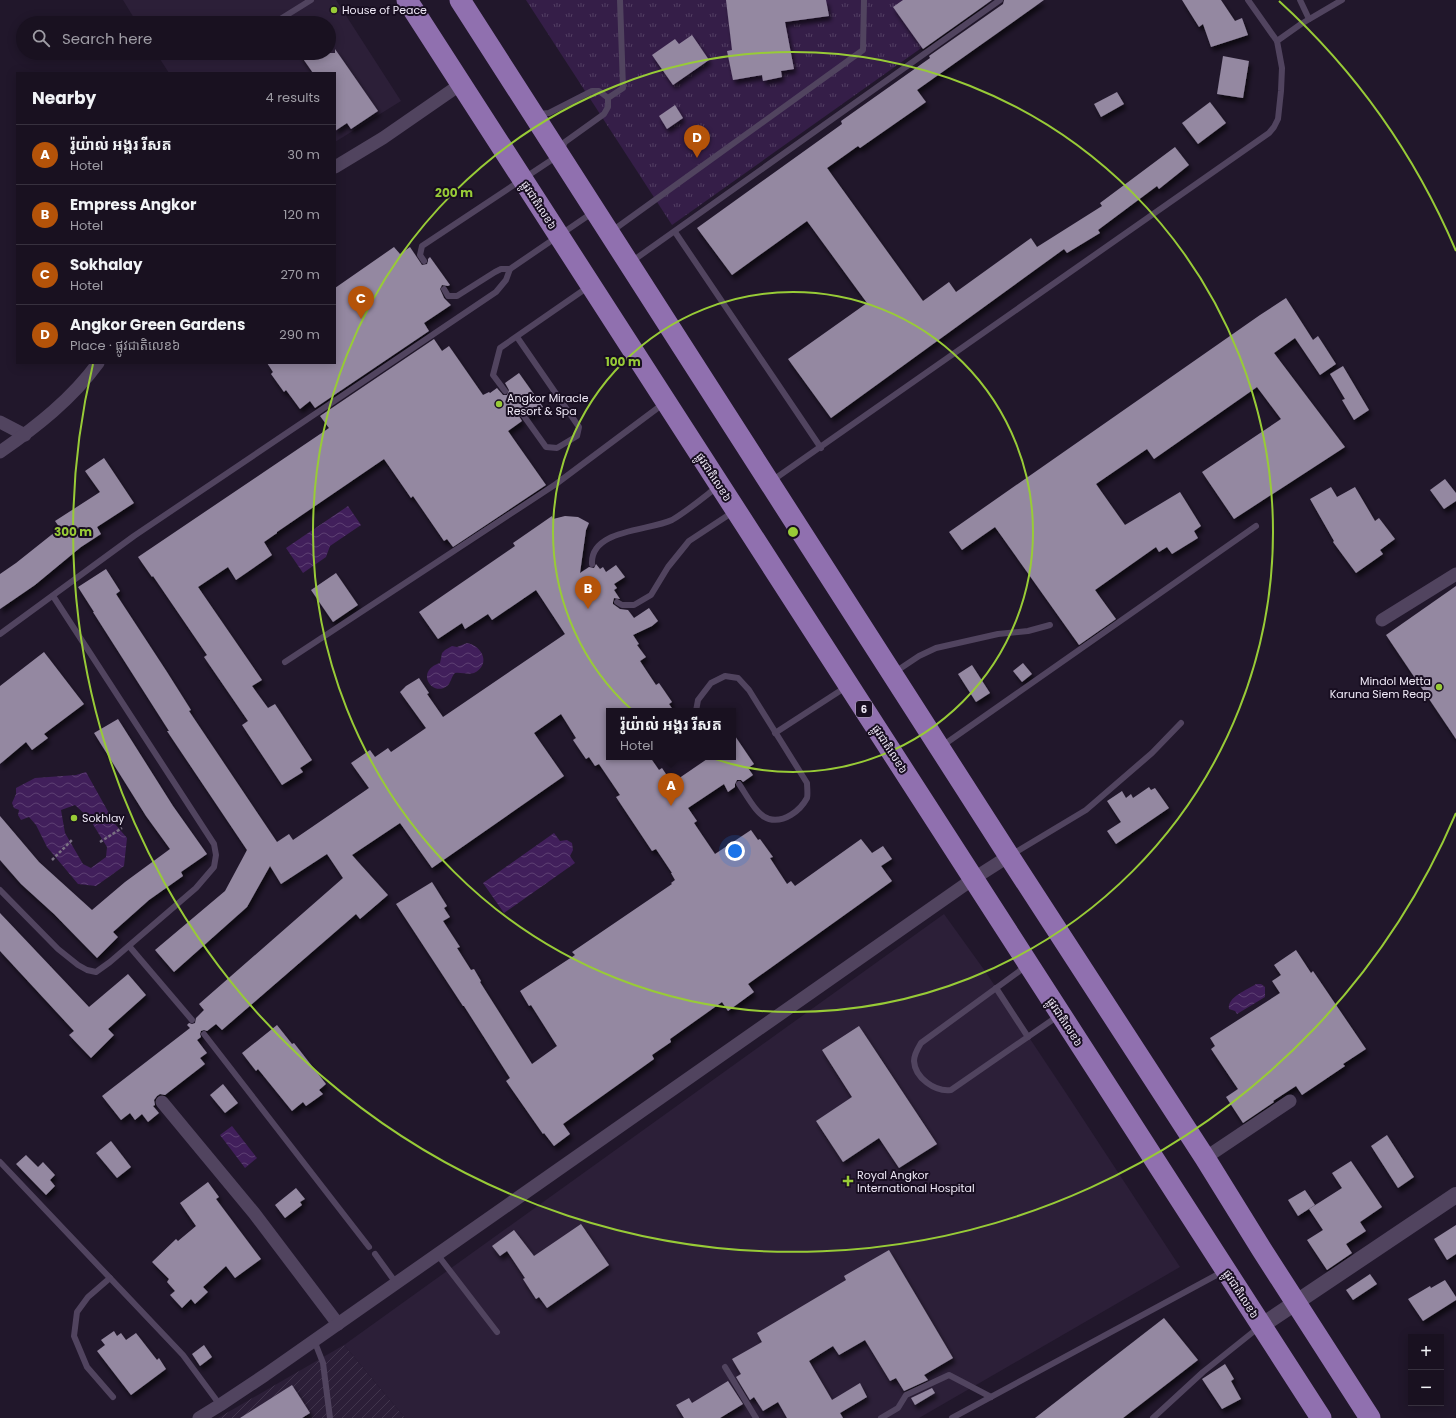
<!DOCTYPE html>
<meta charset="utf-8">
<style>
body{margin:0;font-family:Poppins,"Noto Sans Khmer",sans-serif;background:#261f2d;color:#f1f3f6}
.controls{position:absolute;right:12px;bottom:12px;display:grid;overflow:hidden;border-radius:0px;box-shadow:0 2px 10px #0003}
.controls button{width:36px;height:36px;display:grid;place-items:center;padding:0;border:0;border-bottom:1px solid #37313e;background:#191120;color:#f1f3f6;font:20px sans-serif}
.you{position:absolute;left:735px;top:851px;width:14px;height:14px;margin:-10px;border:3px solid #fff;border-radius:50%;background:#1a73e8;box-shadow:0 0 0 6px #1a73e833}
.badge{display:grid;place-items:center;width:26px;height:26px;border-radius:50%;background:#b45309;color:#fff;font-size:13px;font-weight:700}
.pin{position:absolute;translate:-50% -33px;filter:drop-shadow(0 1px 2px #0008)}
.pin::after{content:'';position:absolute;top:21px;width:14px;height:12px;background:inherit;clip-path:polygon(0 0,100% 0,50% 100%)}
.popup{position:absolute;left:606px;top:708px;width:130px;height:52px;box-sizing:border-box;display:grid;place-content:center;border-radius:0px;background:#191120;filter:drop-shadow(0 1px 3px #0005);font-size:13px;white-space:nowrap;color:#9f9da5}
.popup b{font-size:15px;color:#f1f3f6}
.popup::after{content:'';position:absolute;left:50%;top:100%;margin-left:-8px;border:8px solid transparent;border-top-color:#191120}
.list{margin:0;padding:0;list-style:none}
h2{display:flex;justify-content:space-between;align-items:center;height:52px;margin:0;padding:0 16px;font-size:17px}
h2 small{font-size:13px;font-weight:400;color:#9f9da5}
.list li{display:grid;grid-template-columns:26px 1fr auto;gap:12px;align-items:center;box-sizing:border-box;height:60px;padding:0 16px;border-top:1px solid #37313e}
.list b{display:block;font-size:15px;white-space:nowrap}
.list p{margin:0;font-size:13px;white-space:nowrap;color:#9f9da5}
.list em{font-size:13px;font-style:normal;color:#9f9da5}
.icon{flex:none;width:22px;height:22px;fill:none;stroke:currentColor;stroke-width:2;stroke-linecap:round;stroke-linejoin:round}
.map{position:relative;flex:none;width:1456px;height:1418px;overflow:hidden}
.search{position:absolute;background:#191120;box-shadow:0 2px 10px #0003;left:16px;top:16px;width:320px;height:44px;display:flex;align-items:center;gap:10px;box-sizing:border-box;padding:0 14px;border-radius:22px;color:#9f9da5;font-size:15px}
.panel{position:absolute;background:#191120;box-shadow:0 2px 10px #0003;left:16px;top:72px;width:320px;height:292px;border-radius:0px}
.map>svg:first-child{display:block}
</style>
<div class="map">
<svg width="1456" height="1418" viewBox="0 0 1456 1418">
<defs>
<pattern id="industrial-furrows" width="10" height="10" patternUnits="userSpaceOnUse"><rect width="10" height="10" fill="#2c1f38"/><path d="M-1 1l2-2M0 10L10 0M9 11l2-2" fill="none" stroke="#41354c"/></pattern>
<pattern id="grass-tufts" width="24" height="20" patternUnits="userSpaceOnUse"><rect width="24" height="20" fill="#351e48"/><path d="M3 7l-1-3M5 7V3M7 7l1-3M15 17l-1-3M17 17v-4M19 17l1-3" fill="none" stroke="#533f63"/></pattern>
<pattern id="water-waves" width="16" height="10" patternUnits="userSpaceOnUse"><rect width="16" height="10" fill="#411f5b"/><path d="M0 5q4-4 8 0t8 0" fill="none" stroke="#5d4073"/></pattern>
<filter id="shadow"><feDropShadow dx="2.5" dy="4.5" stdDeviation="2" flood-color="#0009"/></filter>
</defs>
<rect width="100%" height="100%" fill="#21172b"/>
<!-- built -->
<g fill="#2c1f38">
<path d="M123,0h213l65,101 -66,41v-69h-166l-13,-20h173v-30h-192z"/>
<path d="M944,914l41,57 83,125 112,171 -261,151h-514l-61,-73z"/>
</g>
<!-- industrial -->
<path fill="url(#industrial-furrows)" d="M344,1345l61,73h-187z"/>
<!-- grass -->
<path fill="url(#grass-tufts)" d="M526,0h463l-317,225z"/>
<!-- water -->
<g fill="url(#water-waves)" fill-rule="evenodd">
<path d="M348,506l13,19 -31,21 -4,11 -23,16 -17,-25z"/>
<path d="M467,643c16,3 24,22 7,30 -6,2 -13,-1 -19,0 -4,4 -4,10 -8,13 -13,10 -28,-9 -15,-19 2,-2 5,-3 8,-4l2,-10 3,-3 7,-4 5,1z"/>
<path d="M86,772l29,52 12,14 -3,28 -28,20 -18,-2 -31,-37 -11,-22 -7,-8 -8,3 -3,-5 1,-5 -5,-2 -2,-5 4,-9v-6l19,-10 41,-3zM75,805l14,13 18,29 -1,10 -15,11 -8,-4 -18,-31 -4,-23z"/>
<path d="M554,833l6,8 7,-1 5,3 1,7 -3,6 5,7 -71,50 -21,-30z"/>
<path d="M1256,984h5l4,3v10l-28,17 -2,-3 -6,-2c-2,-12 18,-19 27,-25z"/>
<path d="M232,1126l25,32 -12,10 -25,-33z"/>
</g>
<!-- building -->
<g fill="#9488a1" filter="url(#shadow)">
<path d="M726,0h100l3,16 -44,6 9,47 -13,2 1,6 -19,4 -1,-6 -29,5 -6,-29 5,-1z"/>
<path d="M903,0h89l-69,49 -30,-42z"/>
<path d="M1004,0h40l-127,90 9,12 -66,46 -2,-2 -31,22 96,133 26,-19 7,10 75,-54 6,9 65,-41 -2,-3 75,-56 14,18 -30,24 -2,-3 -59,44 2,3 -33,20 -3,-4 -233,169 -43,-59 79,-56 -60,-82 -75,54 -35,-47 145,-104 -1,-3 89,-63 -1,-2 74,-52z"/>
<path d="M1182,0h39l14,21 7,-3 6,17 -37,12 -8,-23 -4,3z"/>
<path d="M692,35l17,25 -36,25 -21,-30 23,-16 4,5z"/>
<path d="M335,49l43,62 -27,18 -4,-6 -12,8v-58h-22l-14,-20h36z"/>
<path d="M1223,56l26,5 -6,37 -26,-4z"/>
<path d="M1117,92l7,12 -23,13 -7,-13z"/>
<path d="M1210,102l16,21 -28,21 -16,-21z"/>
<path d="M675,105l8,13 -16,11 -8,-13z"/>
<path d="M394,247l6,7 10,-7 12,18 5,-1 1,-3v-2l2,-2 20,28 -2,1 -6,-1 -2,4 4,9 7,7 -27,18 5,8 -114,77 -5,-7 -10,8 -14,-19 -2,2 -13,-18 2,-2 -6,-9h68v-75z"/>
<path d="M1286,298l27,42 5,-4 18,28 -16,11 -25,-37 -21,15 71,94 -111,72 -32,-47 79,-53 -24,-32 -103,72 -7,-10 -51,35 29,41 55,-33 21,34 -7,5 4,7 -26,16 -5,-7 -8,5 -3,-5 -61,43 21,29 -37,26 -84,-118 -33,23 -13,-18 311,-217z"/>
<path d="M434,339l8,12 7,-5 34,49 6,-3 1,1 7,-5 6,7h4l2,-5 -4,-7 14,-10 24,34 -13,9 -7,-8h-4l-2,5 5,8 -14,10 38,54 -93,62 -6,-8 -3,2 -31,-45 -2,2 -27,-39 -107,73v1l-13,9 8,13 -36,25 -8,-13 -30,20 64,93 -10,6 16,22 7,-4 37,56 -12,8 3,4 -21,13 -40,-60 6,-4 -44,-64 3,-2 -54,-79 -1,1 -14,-20 191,-129 -9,-12z"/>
<path d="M1343,366l26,44 -15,10 -12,-20 3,-1 -15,-25z"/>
<path d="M104,458l30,45 -37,24 4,7 -20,13 -46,38 -35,24v-35l16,-11 44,-35 -5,-7 45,-29 -15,-21z"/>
<path d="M1445,479l11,14v8l-12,8 -14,-19z"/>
<path d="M1331,487l6,10 18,-10 20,34 4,-3 16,21 -15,11 3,4 -27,19 -23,-31 1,-1 -24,-42z"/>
<path d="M552,516l1,3 12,-3 13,1 11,6 -3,7 -6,43 9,-6 5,1 2,-4 4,5 3,-2 3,5 10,-7 9,12 -11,7 3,4 -3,2 6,9 -6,-1 -1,4v2l7,5 8,1 6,8 15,-10 9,13 -6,5 -19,9 6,9 -2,1 9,12 -6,4 16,24 3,-2 13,19 -3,2 5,7h-65v46h41l9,13 3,-2 10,15 38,-26h23v-24l21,31 -6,4 5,7 -10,7 -2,-2h-4l-2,4v3l-7,5 -4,-8 -36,24 9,13 -3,2 21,31 36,-24 7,10 2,-1 13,18 -3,1 17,26 4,-3 4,5 66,-47 11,14 11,-7 9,13 -11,7 11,15 -144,103 6,8 -26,19 -6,-9 -52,37 1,3 -19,13 2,4 -91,65 7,10 -16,12 -10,-13 -1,1 -37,-53 4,-3 -46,-72h-1l-67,-102 36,-22 15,24 -3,2 6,9 -7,4 17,26 -3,1 14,22 3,-1 7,12 -1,1 52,82 25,-18 -26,-41 -2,1 -9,-15 55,-36 -3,-3 100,-68 -1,-1 4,-3 -4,-7h1l-16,-24 -4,2 -36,-54 4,-2 -21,-31 -4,2 -6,-9 -3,2 -13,-19 3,-2 -15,-24 -27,19 30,43 -132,92 -32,-45 -48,32 36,40 -28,24 -4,-5 -134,116 -6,-6 -9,7 -3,-1 -3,1 -1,3 1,3 -4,3 10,13 -7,5 5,6 -40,31 -5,-1 -3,2 -3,4 1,5 -2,1 6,7 -11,9 -6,-8 -7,6 -5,-7 -9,7 -19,-24 88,-68 -3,-3 2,-2 3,1 3,-1 1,-5 8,-8 -5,-6 144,-126 -16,-24 -46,30 -11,-18 -23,41 -73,65 -19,-22 70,-59 22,-41 -80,-119h2l-76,-119h1l-16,-25 28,-18 14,22 -4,3 51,78 24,38 -2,1 88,131 12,-8 4,6 76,-52 -18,-25 19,-13 5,7 13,-9 3,4 35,-24 -26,-36 6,-6 13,-8 10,15 -2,1 16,23 122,-83 -29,-44 -44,30 -4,-6 -23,15 -3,-6 -24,16 -19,-27 96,-66 -2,-3z"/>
<path d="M336,573l22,32 -25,17 -22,-32z"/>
<path d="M1456,586v153l-70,-104z"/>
<path d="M44,652l40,52 -40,30 4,4 -16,12 -6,-8 -26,22v-78z"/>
<path d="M1023,663l9,11 -10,8 -9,-11z"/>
<path d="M972,665l18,28 -14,9 -18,-28z"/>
<path d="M118,719l55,87 34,48 -26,18 2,4 -34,24 -36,32 5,5 -21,21 -43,-44 -33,-30 -21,-24v-44l39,46 53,48 33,-28 45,-33 -24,-33 -52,-83z"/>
<path d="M1149,787l2,3 4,-2 14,20 -53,36 -9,-13 14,-9 -14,-21 15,-10 4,7 5,-4 2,4z"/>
<path d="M0,913l89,94 39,-33 18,21 -38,34 6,6 -23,23 -22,-23 5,-4 -74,-80z"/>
<path d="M1296,950l15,23 2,-2 53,78 -23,15 2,2 -43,29 -6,-9 -23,15 1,1 -31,21 -17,-26 12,-8 -27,-40 4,-3 -5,-8 70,-45 -8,-12 9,-6 -7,-10z"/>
<path d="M277,1025l15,19 2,-1 32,41 -7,6 4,4 -17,12 -3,-4 -11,9 -34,-42 -2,2 -14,-18z"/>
<path d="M859,1026l78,118 -38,24 -20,-30 -36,24 -27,-41 36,-24 -30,-47z"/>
<path d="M223,1084l15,19 -13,10 -15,-18z"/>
<path d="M1387,1135l27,42 -16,11 -27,-42z"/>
<path d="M111,1141l20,26 -14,11 -21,-25z"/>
<path d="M26,1155l12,12 5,-5 12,13 -5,5 5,6 -9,9 -30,-31z"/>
<path d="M1351,1161l31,46 -22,15 6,9 -20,13 6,9 -25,17 -20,-30 16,-10 -14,-21 33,-21 -10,-15z"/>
<path d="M208,1182l11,15 -3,2 45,60 -26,19 -9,-12 -23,21 5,5 -13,12 -4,-5 -9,9 -12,-13 5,-4 -8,-9 2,-3 -17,-17 24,-23 2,2 18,-15 -16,-23z"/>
<path d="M296,1188l9,11 -5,3 2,3 -17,13 -10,-13z"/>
<path d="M1305,1190l10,15 -17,11 -10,-16z"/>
<path d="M581,1224l28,41 -62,43 -8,-11 -3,2 -13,-20 2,-1 -18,-27 -7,5 -8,-10 22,-16 20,26z"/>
<path d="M1456,1225v29l-9,6 -13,-21z"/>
<path d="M889,1250l64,108 -29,17 4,5 -24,11 -8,-13 -6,3 -25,-41 -26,15 -6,-9 -24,15 23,39 28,-17 7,14 -27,16 3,5h-56l-9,-16 -15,9 -9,-14 -4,3 -14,-23 5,-3 -9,-15 30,-17 -5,-9 89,-53 -2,-4z"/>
<path d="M1370,1274l7,10 -24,16 -7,-10z"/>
<path d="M1445,1280l11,17v3l-33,21 -15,-22 22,-13 1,2z"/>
<path d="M1164,1318l34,42 -75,58h-88z"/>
<path d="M114,1331l3,5 4,-3 5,7 10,-7 21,27 2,-2 7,11 -35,26 -34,-44 8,-6 -4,-5z"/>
<path d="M204,1345l8,12 -12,9 -8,-12z"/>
<path d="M1225,1364l9,15 -3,2 10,18 -19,10 -20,-30z"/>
<path d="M728,1381l15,23 -23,14h-36l-8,-13 13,-7 3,5z"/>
<path d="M292,1385l18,28 -8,5h-62z"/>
<path d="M932,1388l3,5 -20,12 -4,-7z"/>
</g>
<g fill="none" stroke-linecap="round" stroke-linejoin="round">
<!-- path -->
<g stroke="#7a7183" stroke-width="2.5" stroke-dasharray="3 2" stroke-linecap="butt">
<path d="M100,842l22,-14"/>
<path d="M52,860l20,-20"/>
</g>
<!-- service -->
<g stroke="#51445f" stroke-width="6">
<path d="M1248,0l29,41"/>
<path d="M1300,0l9,19"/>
<path d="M274,23l37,-23"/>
<path d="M608,98l15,-10 -3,-88"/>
<path d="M612,231l251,-181 1,-50"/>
<path d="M675,232l146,216"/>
<path d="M424,261l-4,-6 2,-9 137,-91 6,-13 39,-28 4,-7v-9l-9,-7h-7l-43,22 -10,1"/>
<path d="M631,262l369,-262"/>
<path d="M444,289l4,7h9l38,-24 6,-3h9l82,-56"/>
<path d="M517,337l62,90 -2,9 -20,12 -11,-1 -25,-35"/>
<path d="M505,391l-12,-16 7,-27 88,-61"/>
<path d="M773,480l496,-347 5,-6 4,-8 3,-28 1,-23 -5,-27 24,-17 41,-24"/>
<path d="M592,564c-2,-35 57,-33 80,-44 14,-8 32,-23 45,-33"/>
<path d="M617,602l5,3h12l17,-10 17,-28 21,-26 44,-29"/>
<path d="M0,634l134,-98 362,-244 10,-12 4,-11"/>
<path d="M285,662l271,-178 107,-80"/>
<path d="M895,672l24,-16 17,-8 62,-14 30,-3 22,-6"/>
<path d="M696,711l2,-11 13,-17 14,-7 13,2 11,12 58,93c0,4 1,11 0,15 -7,13 -23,25 -38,21 -12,-3 -23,-25 -30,-35"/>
<path d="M775,733l71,-46"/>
<path d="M942,746l314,-220"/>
<path d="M1011,855l75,-45 66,-57 29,-30"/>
<path d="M0,890l58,59 20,16 9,5 9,2 14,-10 86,-74 18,-21 2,-12 -2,-11 -161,-248"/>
<path d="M129,946l63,74"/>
<path d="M1025,967l-104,76c-3,5 -7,11 -7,18 1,17 21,31 37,29l107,-74"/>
<path d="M996,988l32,49"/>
<path d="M204,1034l165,213"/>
<path d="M0,1162l183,193 37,50"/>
<path d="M375,1254l21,29"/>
<path d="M437,1254l60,78"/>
<path d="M110,1278l-22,19 -11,15 -3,24 13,31 26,30"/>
<path d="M314,1340l9,23 7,55"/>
<path d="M725,1367l31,51"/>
<path d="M881,1418l17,-10 8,-13 43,-20 42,22"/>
<path d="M952,1418l270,-146"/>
<path d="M1153,1418l50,-46 55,-44"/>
</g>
<!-- minor -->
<g stroke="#51445f" stroke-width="13">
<path d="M335,167l48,-29 78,-54"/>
<path d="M0,422l25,13"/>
<path d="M0,452c36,-25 72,-53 98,-89"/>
<path d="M1382,620l74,-46"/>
<path d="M162,1102l92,111 84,111"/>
<path d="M1205,1158l85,-57"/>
<path d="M199,1418l21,-13 45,-30 708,-496 36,-23"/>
</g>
<!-- tertiary -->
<path stroke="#51445f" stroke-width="16" d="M1261,1326l195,-131"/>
<!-- trunk -->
<g stroke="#9070af" stroke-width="21">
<path d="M407,0l914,1418"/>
<path d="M460,0l549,856 196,302 57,92 108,168"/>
</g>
</g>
<!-- distance rings -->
<g fill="none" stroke="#98cb37" stroke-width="2">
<circle cx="793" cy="532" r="240"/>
<circle cx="793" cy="532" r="480"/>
<path d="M1456 813A720 720 0 0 1 93 364M1279 1A720 720 0 0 1 1456 251"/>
</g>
<!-- markers -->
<g fill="#98cb37" stroke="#180e21" stroke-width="1.5">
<circle cx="334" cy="10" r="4"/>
<circle cx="499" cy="404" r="4"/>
<circle cx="1439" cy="687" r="4"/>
<circle cx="74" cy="818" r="4"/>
<path d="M846 1175h4v4h4v4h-4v4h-4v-4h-4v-4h4z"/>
</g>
<g text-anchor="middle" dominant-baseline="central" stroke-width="4" stroke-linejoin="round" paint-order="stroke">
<!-- shield labels -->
<rect fill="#180e21" stroke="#aea7b6" stroke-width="1" x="856" y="701" width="16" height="16" rx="3"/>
<g font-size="10" font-weight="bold" fill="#eee8f6">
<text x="864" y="709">6</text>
</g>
<!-- poi labels -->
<g font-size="11" fill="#eee8f6" stroke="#180e21" text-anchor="start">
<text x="342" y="10">House of Peace</text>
<text x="507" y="398">Angkor Miracle<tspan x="507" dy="13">Resort &amp; Spa</tspan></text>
<text x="1431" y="681" text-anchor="end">Mindol Metta<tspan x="1431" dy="13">Karuna Siem Reap</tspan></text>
<text x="82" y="818">Sokhlay</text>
<text x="857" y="1175">Royal Angkor<tspan x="857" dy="13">International Hospital</tspan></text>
</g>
<!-- street labels -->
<g font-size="11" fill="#eee8f6" stroke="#180e21">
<text transform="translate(539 205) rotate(57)">ផ្លូវជាតិលេខ៦</text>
<text transform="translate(714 477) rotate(57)">ផ្លូវជាតិលេខ៦</text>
<text transform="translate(890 749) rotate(57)">ផ្លូវជាតិលេខ៦</text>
<text transform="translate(1065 1022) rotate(57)">ផ្លូវជាតិលេខ៦</text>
<text transform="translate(1241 1294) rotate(57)">ផ្លូវជាតិលេខ៦</text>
</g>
</g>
<circle cx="793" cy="532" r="6" fill="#98cb37" stroke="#180e21" stroke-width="2"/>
<g font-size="12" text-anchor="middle" font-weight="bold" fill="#98cb37" stroke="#180e21" stroke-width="4" stroke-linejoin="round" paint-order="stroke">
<text x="454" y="197">200 m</text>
<text x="623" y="366">100 m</text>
<text x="73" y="536">300 m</text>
</g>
</svg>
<div class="controls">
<button>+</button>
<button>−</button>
</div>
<div class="you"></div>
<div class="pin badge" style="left:671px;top:806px">A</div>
<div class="popup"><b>រ៉ូយ៉ាល់ អង្គរ រីសត</b>Hotel</div>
<div class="pin badge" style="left:588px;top:609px">B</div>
<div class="pin badge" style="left:361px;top:319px">C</div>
<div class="pin badge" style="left:697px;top:158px">D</div>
<div class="search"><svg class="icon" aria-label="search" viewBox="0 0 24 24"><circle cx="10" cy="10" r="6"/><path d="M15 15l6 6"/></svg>Search here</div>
<section class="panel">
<h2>Nearby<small>4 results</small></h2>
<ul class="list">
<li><span class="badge">A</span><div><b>រ៉ូយ៉ាល់ អង្គរ រីសត</b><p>Hotel</p></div><em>30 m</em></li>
<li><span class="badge">B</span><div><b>Empress Angkor</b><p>Hotel</p></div><em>120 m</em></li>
<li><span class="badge">C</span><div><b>Sokhalay</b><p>Hotel</p></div><em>270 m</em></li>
<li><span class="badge">D</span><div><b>Angkor Green Gardens</b><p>Place · ផ្លូវជាតិលេខ៦</p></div><em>290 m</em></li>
</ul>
</section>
</div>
